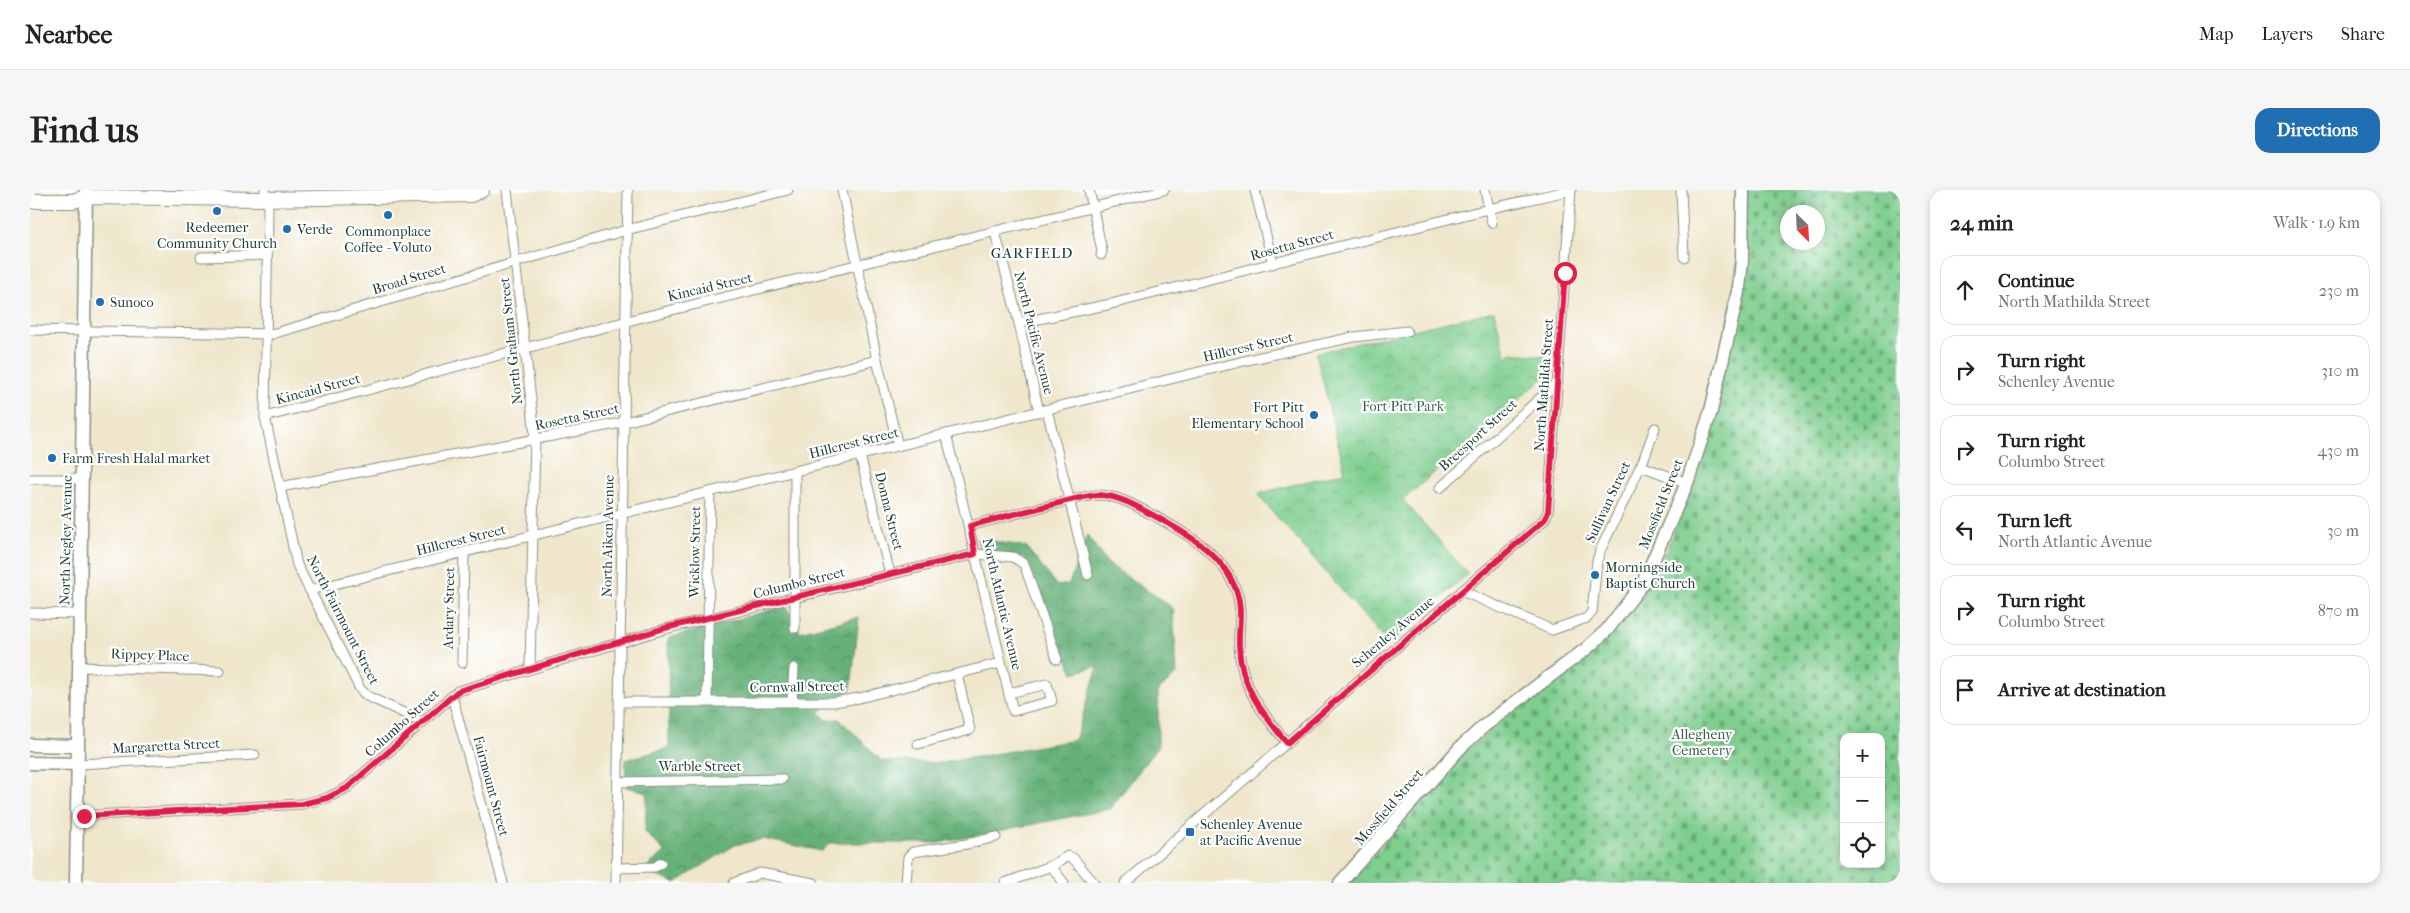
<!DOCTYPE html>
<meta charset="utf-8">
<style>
body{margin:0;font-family:"IM FELL French Canon",serif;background:#f6f6f6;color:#222}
.controls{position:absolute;right:15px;bottom:15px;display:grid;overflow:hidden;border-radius:10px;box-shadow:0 2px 8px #0003}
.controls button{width:45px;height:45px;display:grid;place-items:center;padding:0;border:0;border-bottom:1px solid #e0e0e0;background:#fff;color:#222;font:25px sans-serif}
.compass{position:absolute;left:1750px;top:15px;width:45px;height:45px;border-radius:50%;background:#fff;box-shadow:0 2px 8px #0003;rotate:156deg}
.stop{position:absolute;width:15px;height:15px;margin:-11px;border:4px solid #e11d48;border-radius:50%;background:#fff}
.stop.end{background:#e11d48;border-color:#fff;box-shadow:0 1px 5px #0008}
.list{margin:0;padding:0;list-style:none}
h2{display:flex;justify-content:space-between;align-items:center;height:65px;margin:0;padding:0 20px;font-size:21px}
h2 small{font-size:16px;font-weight:400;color:#767676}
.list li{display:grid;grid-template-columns:32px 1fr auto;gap:15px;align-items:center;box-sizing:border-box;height:70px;margin:0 10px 10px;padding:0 10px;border:1px solid #e0e0e0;border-radius:15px}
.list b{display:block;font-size:19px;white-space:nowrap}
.list p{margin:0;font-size:16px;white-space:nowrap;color:#767676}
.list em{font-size:16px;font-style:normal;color:#767676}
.icon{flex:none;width:28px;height:28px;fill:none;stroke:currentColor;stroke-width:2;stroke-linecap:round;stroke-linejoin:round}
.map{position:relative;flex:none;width:1870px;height:693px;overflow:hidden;border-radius:15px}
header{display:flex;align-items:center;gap:30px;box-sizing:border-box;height:70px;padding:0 25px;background:#fff;border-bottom:1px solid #e0e0e0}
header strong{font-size:24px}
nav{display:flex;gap:28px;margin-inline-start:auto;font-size:18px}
.intro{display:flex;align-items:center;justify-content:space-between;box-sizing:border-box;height:120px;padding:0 30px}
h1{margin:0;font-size:35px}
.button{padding:12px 22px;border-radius:15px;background:#1f6fb2;color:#fff;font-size:18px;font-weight:700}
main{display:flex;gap:30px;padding:0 30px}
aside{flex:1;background:#fff;border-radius:15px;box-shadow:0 2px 8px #0003}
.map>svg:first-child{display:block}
</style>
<header>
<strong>Nearbee</strong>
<nav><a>Map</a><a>Layers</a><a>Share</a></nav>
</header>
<div class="intro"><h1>Find us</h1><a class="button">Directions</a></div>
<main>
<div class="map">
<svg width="1870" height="693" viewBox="0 0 1870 693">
<defs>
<pattern id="forest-crowns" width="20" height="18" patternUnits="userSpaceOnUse" patternTransform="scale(1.25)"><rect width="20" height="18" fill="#66b179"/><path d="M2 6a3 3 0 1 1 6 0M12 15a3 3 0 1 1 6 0" fill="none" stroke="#539164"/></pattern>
<pattern id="cemetery-stones" width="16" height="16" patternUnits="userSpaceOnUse" patternTransform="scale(1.25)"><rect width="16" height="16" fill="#7ece8e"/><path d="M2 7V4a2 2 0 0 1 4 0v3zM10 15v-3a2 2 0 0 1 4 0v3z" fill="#67a875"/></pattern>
<pattern id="park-crowns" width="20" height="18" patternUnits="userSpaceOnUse" patternTransform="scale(1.25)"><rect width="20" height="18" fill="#7ece8e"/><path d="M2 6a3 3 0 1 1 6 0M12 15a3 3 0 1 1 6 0" fill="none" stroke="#67a875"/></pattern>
</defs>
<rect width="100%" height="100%" fill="#fff"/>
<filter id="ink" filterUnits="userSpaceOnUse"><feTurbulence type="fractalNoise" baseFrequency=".02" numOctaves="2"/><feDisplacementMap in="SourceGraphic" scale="10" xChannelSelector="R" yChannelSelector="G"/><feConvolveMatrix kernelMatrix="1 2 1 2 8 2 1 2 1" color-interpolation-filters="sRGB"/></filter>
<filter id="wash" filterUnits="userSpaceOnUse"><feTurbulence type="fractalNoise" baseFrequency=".0096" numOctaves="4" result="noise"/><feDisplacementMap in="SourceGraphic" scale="20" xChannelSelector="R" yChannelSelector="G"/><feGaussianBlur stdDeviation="1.12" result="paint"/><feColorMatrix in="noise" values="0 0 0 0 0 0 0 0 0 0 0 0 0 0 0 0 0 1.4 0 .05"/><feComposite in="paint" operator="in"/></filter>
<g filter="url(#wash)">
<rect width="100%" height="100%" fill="#efe6cb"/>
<!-- forest -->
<path fill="url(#forest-crowns)" stroke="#427756" d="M1057,345l20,28 66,45 4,66 -19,17v55l-48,63 -172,34h-108l-8,8 -59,-12 -28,6 -60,38 -32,-13 22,-18 -20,-20 2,-40 -21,-5 -1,-27 44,-12 -1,-110 118,-32 14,26 59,-15 -8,72 -32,23 8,8 12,-1 43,42 59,2 134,-23 23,-74 -25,7 -48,-115 -46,-7 -2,-13 49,9 31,39 12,-2z"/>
<!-- cemetery -->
<path fill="url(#cemetery-stones)" stroke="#4e8661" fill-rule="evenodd" d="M1718,0h152v693h-551l117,-132 53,-44 78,-59 34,-35 16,-25 18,-35 23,-57 27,-80zM1758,22h30v30h-30zM1814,547h37v127h-37z"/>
<!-- park -->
<path fill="url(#park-crowns)" stroke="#4e8661" d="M1464,121l12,45 6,-3 39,4 -1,15 -147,128 65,74 -79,70 -132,-150 88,-22 -29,-119z"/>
</g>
<g filter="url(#ink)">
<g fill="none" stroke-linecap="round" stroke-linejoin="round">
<!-- street casing -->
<g stroke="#879280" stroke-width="11">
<g id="street">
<path d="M235,0l3,19 -3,208 32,148 63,124 7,7 56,26"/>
<path d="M477,0l28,245 -5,234"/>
<path d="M812,0l35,170 21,86"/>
<path d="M1059,0l13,61 -1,4"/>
<path d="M1225,0l18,74"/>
<path d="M1455,0l7,33"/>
<path d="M1651,0l3,67"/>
<path d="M965,42l24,91 20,89"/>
<path d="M171,67l66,-2"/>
<path d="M989,133l92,-19 369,-93 91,-21"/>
<path d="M0,140l242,4 354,-104 162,-40"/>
<path d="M1017,220l41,165"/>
<path d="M235,227l370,-98 529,-129"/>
<path d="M916,244l67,277 39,-10 -5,-17 -38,9"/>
<path d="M830,265l30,119"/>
<path d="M1611,276l46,17"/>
<path d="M0,289h52"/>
<path d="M250,297l336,-63 261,-64"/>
<path d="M1410,298l118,-106"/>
<path d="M940,336c28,-8 56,-15 85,-22 14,-3 30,-9 45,-9 18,1 34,10 49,18 35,19 75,40 88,80 6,18 1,36 2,53 1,40 24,68 48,97"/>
<path d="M280,400l946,-232 98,-21 53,-6"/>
<path d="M1432,401l90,39 35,-12 5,-6 5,-51 3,-10 43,-90 12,-33"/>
<path d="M0,423l50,1"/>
<path d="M765,438v-157"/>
<path d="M432,473l2,-109"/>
<path d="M49,477l141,4"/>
<path d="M422,506l51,187"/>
<path d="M762,511l2,-33"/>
<path d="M590,512h214l25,-4 142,-35"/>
<path d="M677,512l3,-210"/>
<path d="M888,554l52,-14 -13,-56"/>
<path d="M48,574l177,-9"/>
<path d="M588,592l164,-3"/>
<path d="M47,626l225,-12 25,-6 20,-10 111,-97 207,-62 310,-75 38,3 11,7 33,95"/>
<path d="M587,678l38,-1 6,-4"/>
<path d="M586,693l12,-693"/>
<path d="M704,693l26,-10 54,10"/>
<path d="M876,693l2,-26 5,-5 54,-8 29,-7"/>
<path d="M975,693l46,-17"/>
<path d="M1034,693l-13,-17 17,-10 5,2 21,25"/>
<path d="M1095,693l419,-363 4,-8 23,-322"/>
</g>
</g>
<!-- secondary casing -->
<g stroke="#879280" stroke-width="15">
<g id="secondary">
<path d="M0,555l48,1"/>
<path d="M0,573l48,1"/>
<path d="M46,693l10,-693"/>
<path d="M1310,693l120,-135 24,-22 102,-77 21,-19 36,-47 44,-100 24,-72 28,-123 3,-28 1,-70"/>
</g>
</g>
<!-- primary casing -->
<g stroke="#879280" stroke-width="16">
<path id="primary" d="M0,11h43l13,-4 180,2 205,-4 11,-5"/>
</g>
<!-- street -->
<use href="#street" stroke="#fff" stroke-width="9"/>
<!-- secondary -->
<use href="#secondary" stroke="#fff" stroke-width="12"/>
<!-- primary -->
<use href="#primary" stroke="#fff" stroke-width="14"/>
</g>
</g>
<g fill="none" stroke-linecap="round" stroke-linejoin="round" filter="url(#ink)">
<!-- route -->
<path stroke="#e11d48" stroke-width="6" d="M54,626l218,-12 25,-6 20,-10 111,-97 207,-63 310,-74 -5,-28c28,-8 56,-15 85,-22 14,-3 30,-9 45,-9 18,1 34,10 49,18 35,19 75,40 88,80 6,18 1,36 2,53 1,40 24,68 48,97l257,-223 4,-8 17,-239"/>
</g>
<!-- markers -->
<g fill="#1f6fb2" stroke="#fff" stroke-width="2">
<circle cx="187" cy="21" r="5"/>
<circle cx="358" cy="25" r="5"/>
<circle cx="257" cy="39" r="5"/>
<circle cx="70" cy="112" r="5"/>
<circle cx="1284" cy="225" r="5"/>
<circle cx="22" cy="268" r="5"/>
<circle cx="1565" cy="385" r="5"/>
<rect x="1155" y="637" width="10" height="10" rx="2.5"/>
</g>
<g text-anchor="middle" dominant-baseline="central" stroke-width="4.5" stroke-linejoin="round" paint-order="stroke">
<!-- poi labels -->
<g font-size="14" fill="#1f3d34" stroke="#fff" text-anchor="start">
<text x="187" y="37" text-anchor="middle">Redeemer<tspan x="187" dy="16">Community Church</tspan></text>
<text x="267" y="39">Verde</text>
<text x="358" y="41" text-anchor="middle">Commonplace<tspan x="358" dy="16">Coffee - Voluto</tspan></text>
<text x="80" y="112">Sunoco</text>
<text x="1274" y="217" text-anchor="end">Fort Pitt<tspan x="1274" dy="16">Elementary School</tspan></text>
<text x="32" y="268">Farm Fresh Halal market</text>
<text x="1575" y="377">Morningside<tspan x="1575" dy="16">Baptist Church</tspan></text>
<text x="1170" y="634">Schenley Avenue<tspan x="1170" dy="16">at Pacific Avenue</tspan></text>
</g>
<!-- street labels -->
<g font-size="14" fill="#1f3d34" stroke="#fff">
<text transform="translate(1262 55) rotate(-15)">Rosetta Street</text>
<text transform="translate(379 89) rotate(-17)">Broad Street</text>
<text transform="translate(680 97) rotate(-13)">Kincaid Street</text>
<text transform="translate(1004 143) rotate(76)">North Pacific Avenue</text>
<text transform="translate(481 151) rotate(-96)">North Graham Street</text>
<text transform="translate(1218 157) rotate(-13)">Hillcrest Street</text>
<text transform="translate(1514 195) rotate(-86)">North Mathilda Street</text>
<text transform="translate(288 199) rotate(-15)">Kincaid Street</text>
<text transform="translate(547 227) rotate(-12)">Rosetta Street</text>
<text transform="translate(1448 245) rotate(-42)">Breesport Street</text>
<text transform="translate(824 253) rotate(-14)">Hillcrest Street</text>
<text transform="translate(1578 312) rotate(-65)">Sullivan Street</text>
<text transform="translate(1631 314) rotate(-68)">Mossfield Street</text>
<text transform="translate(859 321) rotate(76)">Donna Street</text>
<text transform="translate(578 346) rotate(-89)">North Aiken Avenue</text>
<text transform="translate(36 350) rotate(-89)">North Negley Avenue</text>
<text transform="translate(431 350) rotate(-14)">Hillcrest Street</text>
<text transform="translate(665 362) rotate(-89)">Wicklow Street</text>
<text transform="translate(769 393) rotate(-14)">Columbo Street</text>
<text transform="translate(972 414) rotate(77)">North Atlantic Avenue</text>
<text transform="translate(419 418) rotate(-89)">Ardary Street</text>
<text transform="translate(313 430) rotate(63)">North Fairmount Street</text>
<text transform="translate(1363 442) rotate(-40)">Schenley Avenue</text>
<text transform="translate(120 465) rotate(2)">Rippey Place</text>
<text transform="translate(767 497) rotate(-1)">Cornwall Street</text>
<text transform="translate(372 533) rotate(-42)">Columbo Street</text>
<text transform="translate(136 556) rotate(-3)">Margaretta Street</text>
<text x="670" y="576">Warble Street</text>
<text transform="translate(461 596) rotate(75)">Fairmount Street</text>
<text transform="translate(1359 617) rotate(-49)">Mossfield Street</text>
</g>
<!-- park labels -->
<g font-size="14" fill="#37614a" stroke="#fff">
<text x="1373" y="216">Fort Pitt Park</text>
<text x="1672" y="544">Allegheny<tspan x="1672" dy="16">Cemetery</tspan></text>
</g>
<!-- neighbourhood labels -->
<g font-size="15" letter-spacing="1" fill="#1f3d34" stroke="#fff">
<text x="1002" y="63">GARFIELD</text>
</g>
</g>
</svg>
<div class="controls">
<button>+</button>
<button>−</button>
<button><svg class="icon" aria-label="locate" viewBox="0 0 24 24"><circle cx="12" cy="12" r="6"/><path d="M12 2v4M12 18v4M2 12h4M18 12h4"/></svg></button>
</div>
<svg class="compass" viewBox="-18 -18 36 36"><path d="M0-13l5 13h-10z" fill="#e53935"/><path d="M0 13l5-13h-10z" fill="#767676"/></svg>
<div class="stop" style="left:1535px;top:83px"></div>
<div class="stop end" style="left:54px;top:626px"></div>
</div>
<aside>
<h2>24 min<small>Walk · 1.9 km</small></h2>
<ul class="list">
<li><svg class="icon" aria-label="ahead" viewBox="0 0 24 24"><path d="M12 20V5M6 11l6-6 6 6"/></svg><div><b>Continue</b><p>North Mathilda Street</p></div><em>230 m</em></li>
<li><svg class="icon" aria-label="right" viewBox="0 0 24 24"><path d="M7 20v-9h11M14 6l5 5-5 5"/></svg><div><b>Turn right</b><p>Schenley Avenue</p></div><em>310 m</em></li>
<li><svg class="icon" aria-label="right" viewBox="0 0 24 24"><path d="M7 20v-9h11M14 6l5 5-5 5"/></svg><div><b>Turn right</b><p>Columbo Street</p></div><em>430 m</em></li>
<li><svg class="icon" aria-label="left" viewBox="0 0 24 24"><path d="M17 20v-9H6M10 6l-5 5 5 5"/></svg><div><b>Turn left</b><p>North Atlantic Avenue</p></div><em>30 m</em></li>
<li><svg class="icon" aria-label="right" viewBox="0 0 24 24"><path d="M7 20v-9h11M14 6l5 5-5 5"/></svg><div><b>Turn right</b><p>Columbo Street</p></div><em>870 m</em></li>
<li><svg class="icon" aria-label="arrive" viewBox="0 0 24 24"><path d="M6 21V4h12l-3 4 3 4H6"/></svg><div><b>Arrive at destination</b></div></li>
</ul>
</aside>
</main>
